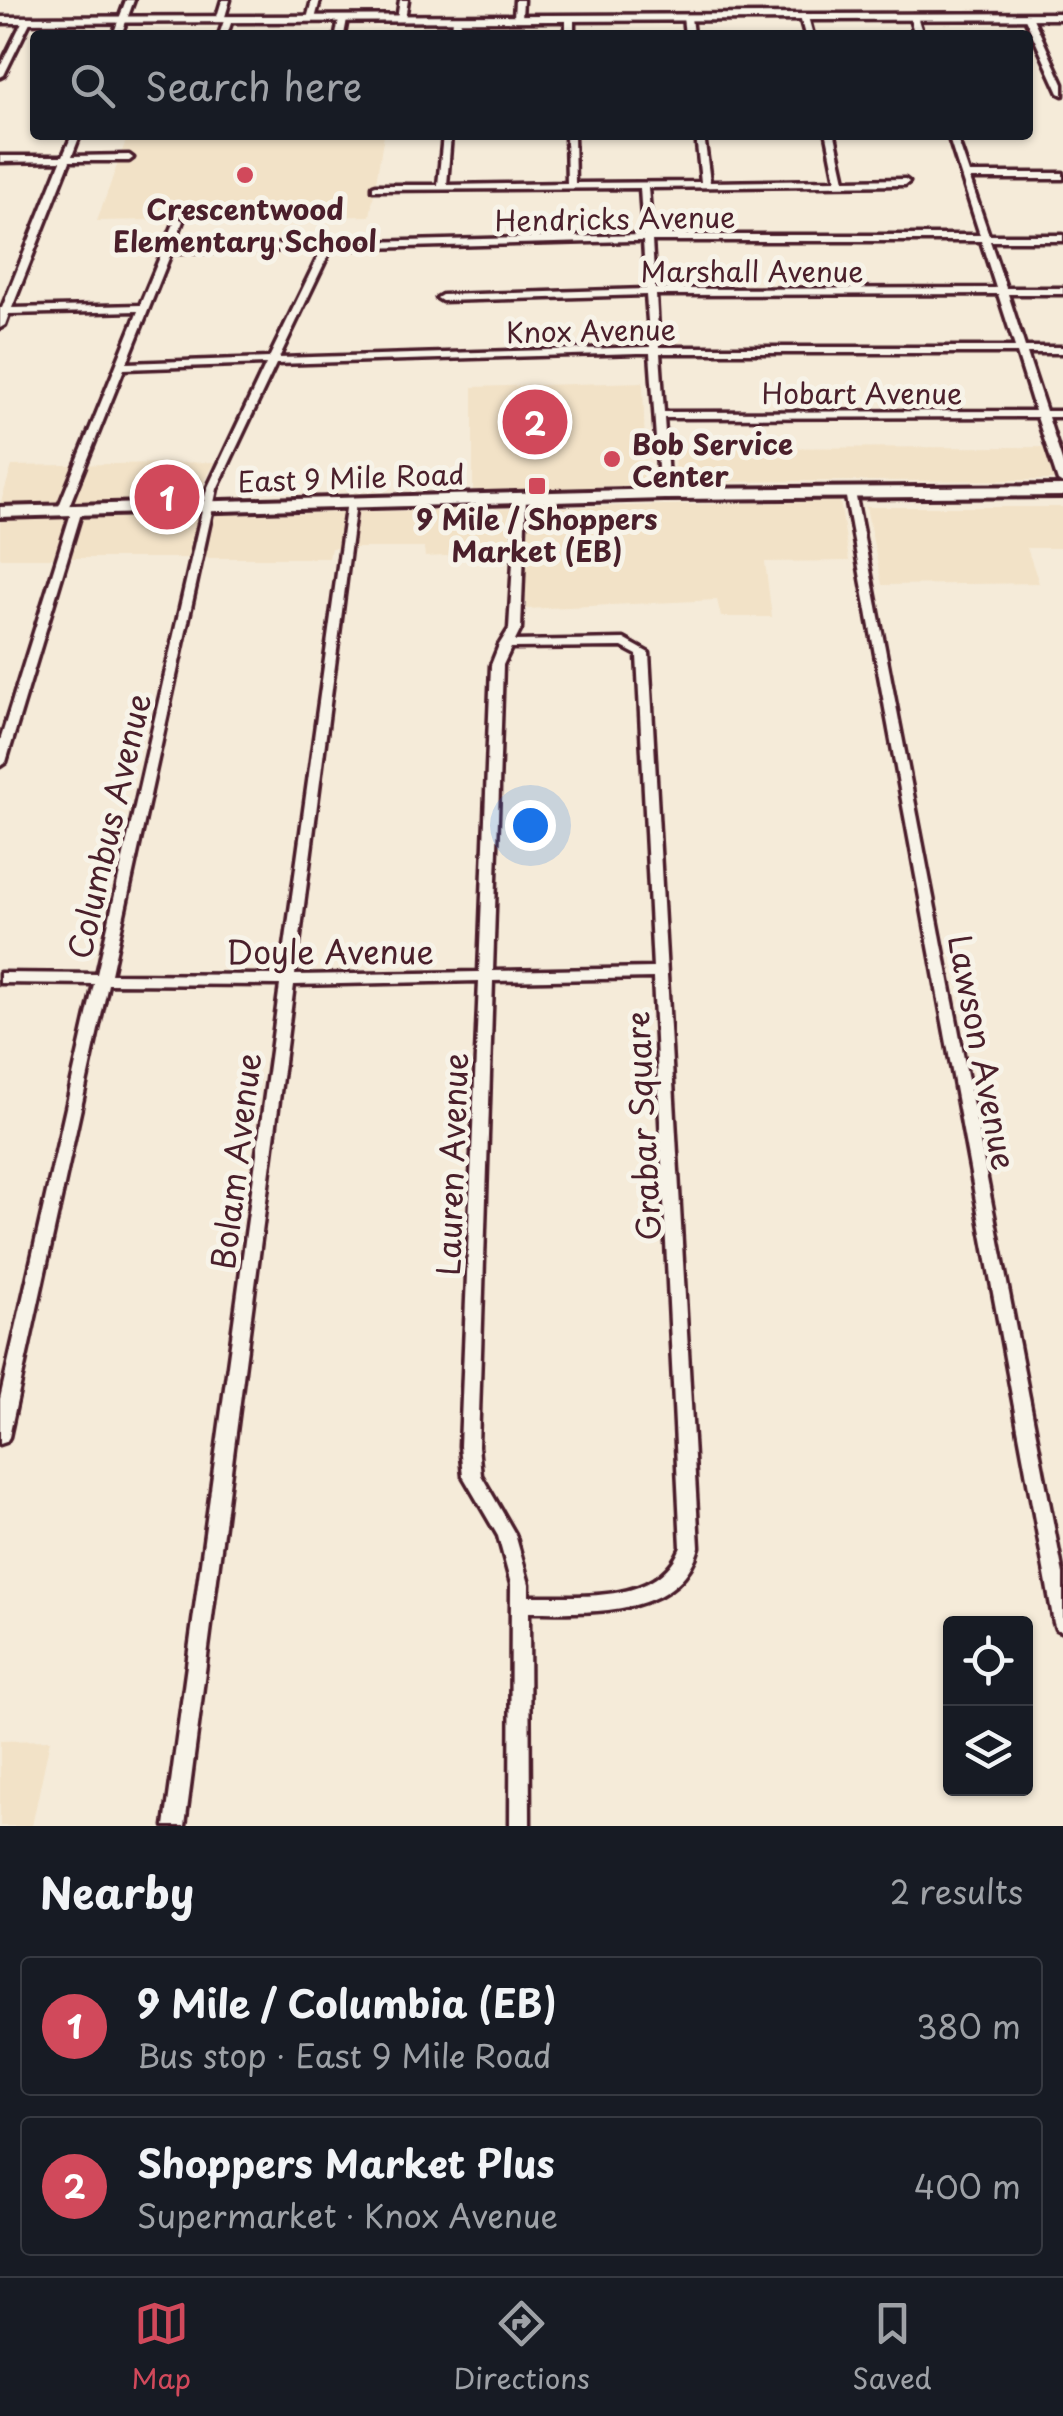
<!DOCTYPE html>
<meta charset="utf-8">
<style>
body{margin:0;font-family:"Playpen Sans",sans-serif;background:#242831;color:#f1f3f6}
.controls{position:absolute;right:30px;bottom:30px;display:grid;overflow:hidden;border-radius:10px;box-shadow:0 2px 8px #0004}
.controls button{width:90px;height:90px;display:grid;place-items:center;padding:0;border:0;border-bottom:2px solid #363941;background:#171b24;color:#f1f3f6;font:50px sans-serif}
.you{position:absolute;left:530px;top:825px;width:35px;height:35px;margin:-25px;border:8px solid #fff;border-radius:50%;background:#1a73e8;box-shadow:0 0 0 15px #1a73e833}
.badge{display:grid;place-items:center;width:65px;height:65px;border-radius:50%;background:#d1495b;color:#fff;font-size:32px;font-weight:700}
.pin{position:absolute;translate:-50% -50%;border:5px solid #fff;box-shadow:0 2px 10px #0006}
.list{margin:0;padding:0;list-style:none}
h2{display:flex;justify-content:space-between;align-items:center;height:130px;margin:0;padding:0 40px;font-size:42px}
h2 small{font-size:32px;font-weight:400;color:#9ea1a6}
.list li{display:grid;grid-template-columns:65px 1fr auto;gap:30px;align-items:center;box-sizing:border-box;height:140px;margin:0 20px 20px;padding:0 20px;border:2px solid #363941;border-radius:10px}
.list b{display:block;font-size:38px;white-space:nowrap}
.list p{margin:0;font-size:32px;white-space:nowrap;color:#9ea1a6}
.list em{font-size:32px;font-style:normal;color:#9ea1a6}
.icon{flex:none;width:55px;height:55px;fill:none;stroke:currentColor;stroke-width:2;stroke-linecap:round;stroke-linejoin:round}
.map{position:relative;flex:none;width:1063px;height:1826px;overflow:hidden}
.search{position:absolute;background:#171b24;box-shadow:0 2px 8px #0004;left:30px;right:30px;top:30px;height:110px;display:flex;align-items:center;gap:25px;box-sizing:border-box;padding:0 35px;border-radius:10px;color:#9ea1a6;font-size:38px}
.sheet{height:450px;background:#171b24}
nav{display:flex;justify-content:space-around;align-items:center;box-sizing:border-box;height:140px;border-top:2px solid #363941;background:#171b24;font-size:28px;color:#9ea1a6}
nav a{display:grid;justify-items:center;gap:5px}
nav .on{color:#d1495b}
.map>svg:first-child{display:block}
</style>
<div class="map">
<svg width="1063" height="1826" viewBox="0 0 1063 1826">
<rect width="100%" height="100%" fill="#f5ebd9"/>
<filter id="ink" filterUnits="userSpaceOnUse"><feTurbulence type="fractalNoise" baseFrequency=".01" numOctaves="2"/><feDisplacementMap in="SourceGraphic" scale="20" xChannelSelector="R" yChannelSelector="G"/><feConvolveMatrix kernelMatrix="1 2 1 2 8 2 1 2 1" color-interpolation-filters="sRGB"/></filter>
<g filter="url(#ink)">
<!-- built -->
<g fill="#f2e2c7">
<path d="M128,135h256l-14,81 -273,5z"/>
<path d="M643,382l3,103 -173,6v-104z"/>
<path d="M1063,447v33l-389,2 1,-34z"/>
<path d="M215,462l-20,37 -195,6 12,-39z"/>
<path d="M840,501l9,60 -84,1 7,55h-51l-4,-17 -191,9v-57l-101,5 -1,-9h-93l-2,10h-329v-38z"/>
<path d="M866,507h197v41h-36l12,35 -157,2z"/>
<path d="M50,1740l-18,86h-32v-85z"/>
</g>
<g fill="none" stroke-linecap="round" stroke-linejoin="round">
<!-- minor casing -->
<g stroke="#4a1f2b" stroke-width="7">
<g id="minor">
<path d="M126,0h8l-13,35h-8z"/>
<path d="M222,0h8l-6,20 -4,2 -4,-2z"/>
<path d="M312,0h8l-5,19 -4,2 -4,-2z"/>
<path d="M400,0h8l-3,19 -4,2 -4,-2z"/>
<path d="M515,0h8l-1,18 -4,2 -4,-2z"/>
<path d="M913,14l4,2 6,19h-8l-6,-19z"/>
<path d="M1028,14l4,2 31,68v11l-4,-2 -35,-77z"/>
<path d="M687,15l4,2 2,18h-8l-2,-18z"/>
<path d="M804,15l4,2 5,18h-8l-5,-18z"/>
<path d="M457,16l4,2 -1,17h-8l1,-17z"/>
<path d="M570,16l4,2v17h-8v-17z"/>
<path d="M343,17l4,2 -3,16h-8l3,-16z"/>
<path d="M27,18l4,2 -27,55 -4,2v-10l23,-47z"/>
<path d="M225,18l7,2 -5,15h-8z"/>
<path d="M72,135h8l-8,21 57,-1 4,3 -4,3h-59l-58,147 128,-3 35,-84 4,-3 4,3 -10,26 470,-12 -3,-47 -267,2v-4l3,-1h62l5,-50h8l-4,50 120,-2 -1,-48h8l1,48 126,-1 -5,-47h8l6,47 126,-2 -9,-45h8l10,45 60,-1 4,3 -4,3 -257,3 4,47h328l-32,-100h8l13,38h94v6h-93l19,56h74v6h-73l16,47h57v6h-55l17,53h38v6h-36l19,58h17v6h-15l15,47v20l-5,-3 -21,-64 -373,1 5,76 -1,2h-8l-10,-143h-12l-362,11 -59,125 -106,485 170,1 66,-474h8l1,2 -61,472 184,-3 12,-307 8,-20 10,-16 8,-134h8l1,2 -5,132 -6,12 109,-2 25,14 50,894c-20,72 -111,65 -170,65l1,214h-20l1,-242 -13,-48 -35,-60 -3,-30 19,-465 -185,4 -109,841h-20l115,-841 -172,-1 -99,453 -3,5 -6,2v-45l94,-415 -94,-1v-10l97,1 110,-485 59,-125 -142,5 -57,142 -1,2h-8l-1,-2 81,-200 -129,3 -4,11 -5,3v-20h2l59,-147 -61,1v-6h63zM631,241h12l3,48 -204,6 -5,3 5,3 204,-6 4,52 -371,11 52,-109zM652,241h329l15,47 -341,1zM322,249l-53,109 -142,5 44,-110zM998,294l17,53h-356l-3,-52zM660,353h357l18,58 -371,1zM622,647l15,8 16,313 -160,3 10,-306 8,-17zM653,978l28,569c-23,58 -101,48 -152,49v-12l-14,-50 -34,-59 -3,-29 15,-465z"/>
<path d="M850,489l5,3 208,1082v58l-7,-3 -2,-6 -209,-1131z"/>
<path d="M77,507l5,3 -76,252 -6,4v-25l72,-231z"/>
</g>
</g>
<!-- tertiary casing -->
<g stroke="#4a1f2b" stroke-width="7">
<path id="tertiary" d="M1063,13v6l-1063,4v-6z"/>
</g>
<!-- secondary casing -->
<g stroke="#4a1f2b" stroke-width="8">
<path id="secondary" d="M1063,486v10l-399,3 -664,18v-10l664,-18z"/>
</g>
<!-- minor -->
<use href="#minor" fill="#f7f3e8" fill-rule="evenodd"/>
<!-- tertiary -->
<use href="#tertiary" fill="#f7f3e8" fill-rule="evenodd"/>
<!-- secondary -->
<use href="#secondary" fill="#f7f3e8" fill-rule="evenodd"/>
</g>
</g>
<!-- markers -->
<g fill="#d1495b" stroke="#f7f3e8" stroke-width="4">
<circle cx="245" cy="175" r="10"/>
<circle cx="612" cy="459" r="10"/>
<rect x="527" y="476" width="20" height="20" rx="5"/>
</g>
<g text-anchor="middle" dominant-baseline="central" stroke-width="10" stroke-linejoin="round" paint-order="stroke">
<!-- far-poi labels -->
<g font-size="28" font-weight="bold" fill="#4a1f2b" stroke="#f7f3e8">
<text x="245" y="208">Crescentwood<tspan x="245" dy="32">Elementary School</tspan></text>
<text x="632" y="443" text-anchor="start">Bob Service<tspan x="632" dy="32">Center</tspan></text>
<text x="537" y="518">9 Mile / Shoppers<tspan x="537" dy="32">Market (EB)</tspan></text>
</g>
<!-- far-street labels -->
<g font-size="28" fill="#4a1f2b" stroke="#f7f3e8">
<text transform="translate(615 218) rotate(-1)">Hendricks Avenue</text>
<text x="752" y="270">Marshall Avenue</text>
<text transform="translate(591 330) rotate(-1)">Knox Avenue</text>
<text x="862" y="392">Hobart Avenue</text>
<text transform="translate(351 477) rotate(-2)">East 9 Mile Road</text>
</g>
<!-- street labels -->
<g font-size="32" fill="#4a1f2b" stroke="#f7f3e8">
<text transform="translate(108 826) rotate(-77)">Columbus Avenue</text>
<text x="330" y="951">Doyle Avenue</text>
<text transform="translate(983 1052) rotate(79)">Lawson Avenue</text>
<text transform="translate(642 1126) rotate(-93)">Grabar Square</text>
<text transform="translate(235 1161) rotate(-83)">Bolam Avenue</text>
<text transform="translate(451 1164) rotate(-88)">Lauren Avenue</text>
</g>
</g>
</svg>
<div class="controls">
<button><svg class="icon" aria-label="locate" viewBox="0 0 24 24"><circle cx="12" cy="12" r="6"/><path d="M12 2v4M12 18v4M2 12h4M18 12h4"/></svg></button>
<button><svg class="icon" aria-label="layers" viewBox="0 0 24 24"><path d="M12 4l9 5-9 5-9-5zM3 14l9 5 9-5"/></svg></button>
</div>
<div class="you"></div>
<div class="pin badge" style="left:167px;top:497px">1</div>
<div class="pin badge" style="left:535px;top:422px">2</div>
<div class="search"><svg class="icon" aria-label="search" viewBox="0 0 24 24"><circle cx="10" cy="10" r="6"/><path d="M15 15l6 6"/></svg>Search here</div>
</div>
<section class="sheet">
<h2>Nearby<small>2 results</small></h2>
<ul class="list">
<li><span class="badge">1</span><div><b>9 Mile / Columbia (EB)</b><p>Bus stop · East 9 Mile Road</p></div><em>380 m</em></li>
<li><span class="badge">2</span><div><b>Shoppers Market Plus</b><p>Supermarket · Knox Avenue</p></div><em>400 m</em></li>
</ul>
</section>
<nav>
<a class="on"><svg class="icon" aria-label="map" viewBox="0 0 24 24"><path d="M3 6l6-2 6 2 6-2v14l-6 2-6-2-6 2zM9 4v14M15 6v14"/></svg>Map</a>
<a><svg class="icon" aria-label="directions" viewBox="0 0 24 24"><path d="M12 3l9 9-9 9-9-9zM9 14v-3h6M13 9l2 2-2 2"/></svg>Directions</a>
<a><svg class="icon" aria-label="saved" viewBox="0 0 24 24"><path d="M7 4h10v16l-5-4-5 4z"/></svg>Saved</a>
</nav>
